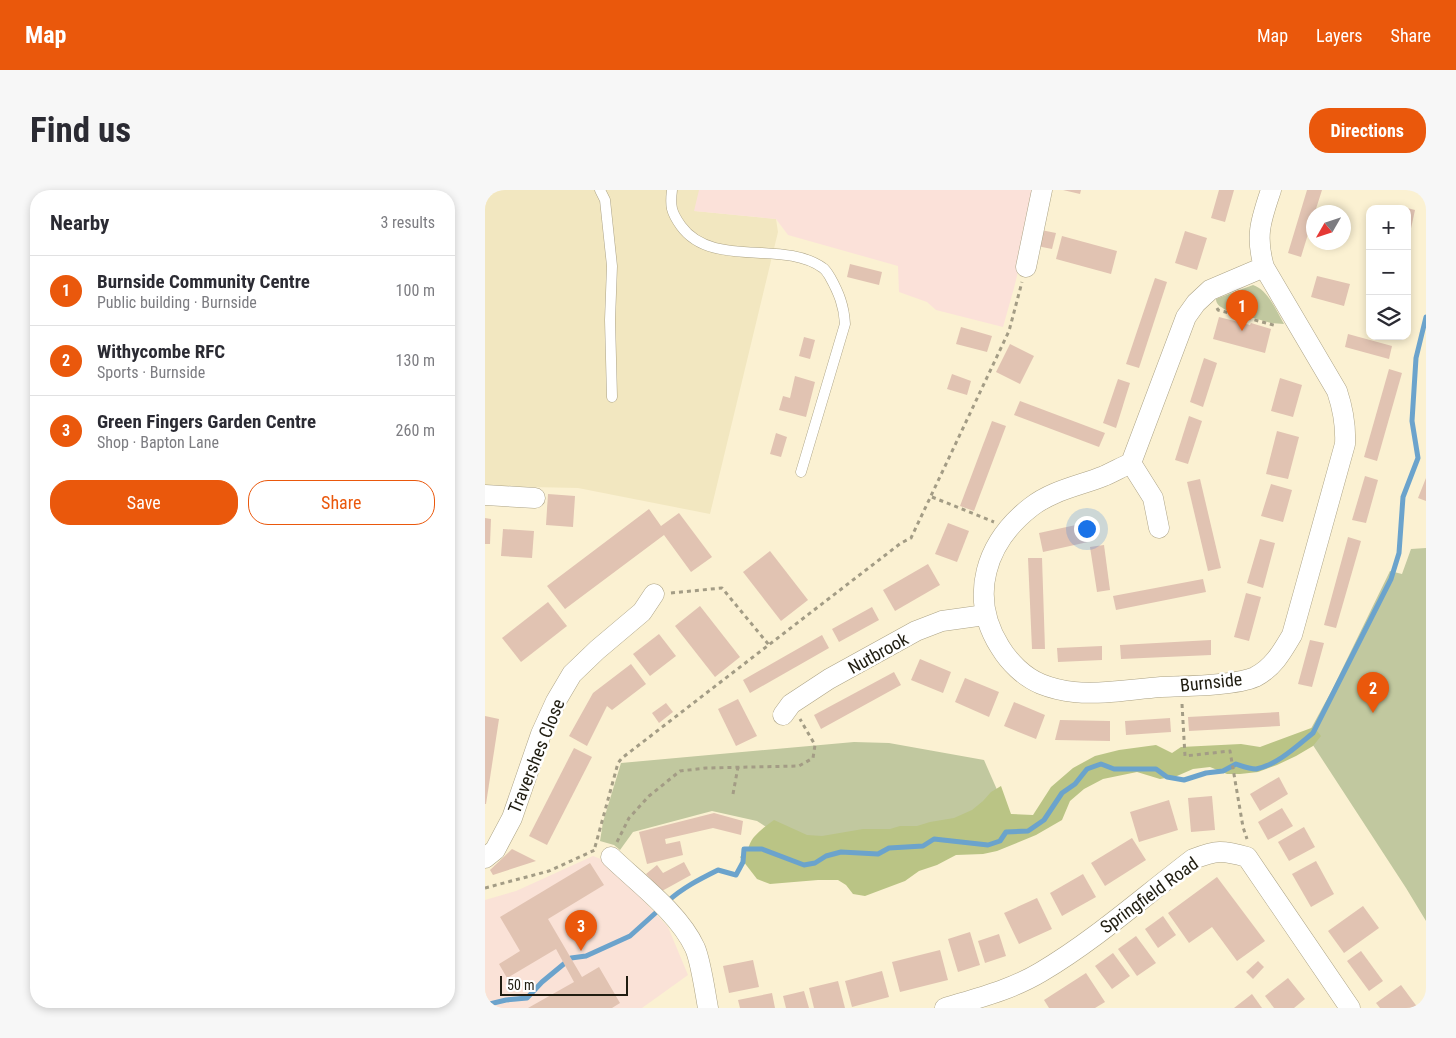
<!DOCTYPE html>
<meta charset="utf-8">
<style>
body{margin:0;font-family:"Roboto Condensed",sans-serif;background:#f7f7f7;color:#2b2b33}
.controls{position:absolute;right:15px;top:15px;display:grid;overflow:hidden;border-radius:10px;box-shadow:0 2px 8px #0003}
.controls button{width:45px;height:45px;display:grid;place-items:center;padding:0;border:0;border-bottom:1px solid #e1e1e2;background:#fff;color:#2b2b33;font:25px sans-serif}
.compass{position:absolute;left:821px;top:15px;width:45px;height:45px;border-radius:50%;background:#fff;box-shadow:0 2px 8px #0003;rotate:231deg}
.scale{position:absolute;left:15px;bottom:12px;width:128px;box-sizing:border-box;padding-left:5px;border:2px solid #201d11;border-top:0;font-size:14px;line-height:18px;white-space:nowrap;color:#201d11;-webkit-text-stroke:4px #fff;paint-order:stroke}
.you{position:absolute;left:601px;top:338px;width:18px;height:18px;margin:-12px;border:4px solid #fff;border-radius:50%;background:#1a73e8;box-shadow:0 0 0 8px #1a73e833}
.badge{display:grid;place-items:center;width:32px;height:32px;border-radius:50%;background:#ea580c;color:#fff;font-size:16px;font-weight:700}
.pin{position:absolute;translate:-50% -41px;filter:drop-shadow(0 1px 2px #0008)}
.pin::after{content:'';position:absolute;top:26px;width:18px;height:15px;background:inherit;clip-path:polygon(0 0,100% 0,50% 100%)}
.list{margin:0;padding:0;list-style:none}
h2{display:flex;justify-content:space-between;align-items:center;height:65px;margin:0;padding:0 20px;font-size:21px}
h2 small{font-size:16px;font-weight:400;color:#7c7c81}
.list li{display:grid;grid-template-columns:32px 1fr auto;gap:15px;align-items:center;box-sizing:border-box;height:70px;padding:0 20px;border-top:1px solid #e1e1e2}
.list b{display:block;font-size:19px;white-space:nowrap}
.list p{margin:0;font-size:16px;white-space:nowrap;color:#7c7c81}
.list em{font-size:16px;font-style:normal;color:#7c7c81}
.actions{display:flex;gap:10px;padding:15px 20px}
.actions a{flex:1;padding:11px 0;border:1px solid #ea580c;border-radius:20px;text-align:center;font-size:18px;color:#ea580c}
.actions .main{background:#ea580c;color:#fff}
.icon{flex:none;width:28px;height:28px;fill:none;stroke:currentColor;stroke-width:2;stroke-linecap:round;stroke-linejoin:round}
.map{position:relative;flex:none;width:941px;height:818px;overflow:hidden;border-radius:20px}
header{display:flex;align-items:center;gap:30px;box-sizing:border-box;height:70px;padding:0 25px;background:#ea580c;color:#fff}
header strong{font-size:24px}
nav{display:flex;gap:28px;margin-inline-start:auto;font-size:18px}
.intro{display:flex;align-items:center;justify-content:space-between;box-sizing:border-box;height:120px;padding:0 30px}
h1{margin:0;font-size:35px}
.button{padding:12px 22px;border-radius:20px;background:#ea580c;color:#fff;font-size:18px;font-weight:700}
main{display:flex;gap:30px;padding:0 30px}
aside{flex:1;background:#fff;border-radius:20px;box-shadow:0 2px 8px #0003}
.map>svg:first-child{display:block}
</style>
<header>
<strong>Map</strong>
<nav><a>Map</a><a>Layers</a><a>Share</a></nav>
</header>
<div class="intro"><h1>Find us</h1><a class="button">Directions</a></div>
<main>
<aside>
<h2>Nearby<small>3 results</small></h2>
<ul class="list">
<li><span class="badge">1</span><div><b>Burnside Community Centre</b><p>Public building · Burnside</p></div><em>100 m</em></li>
<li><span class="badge">2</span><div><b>Withycombe RFC</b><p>Sports · Burnside</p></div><em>130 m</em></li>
<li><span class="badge">3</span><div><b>Green Fingers Garden Centre</b><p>Shop · Bapton Lane</p></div><em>260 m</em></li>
</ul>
<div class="actions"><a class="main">Save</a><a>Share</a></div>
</aside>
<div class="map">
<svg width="941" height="818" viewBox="0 0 941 818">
<rect width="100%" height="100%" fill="#fbf1d2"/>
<!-- commercial -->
<path fill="#fae2d7" d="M108,666l15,6 60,65 20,48 -46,33h-157v-108l31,-9z"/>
<!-- built -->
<path fill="#f2e7c0" d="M0,0h215l-5,21 81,8 2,13 -68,282 -132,-26 -93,-2z"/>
<!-- education -->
<path fill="#fbe1d9" d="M214,0h339l-24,98 -11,39 -67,-17 -9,-8 -28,-10 -1,-26 -110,-31 -12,-16 -82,-8z"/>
<!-- green -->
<g fill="#c1c89f">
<path d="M768,95c15,5 23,25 31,39l-13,-1 -45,-13c-5,-3 -10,-5 -10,-11l5,-2z"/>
<path d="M941,358v373l-20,-33 -99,-152 25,-46 58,-119 12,3 9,-25z"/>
<path d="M369,552l35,1 95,17 14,32 6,26 -117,26 -110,-10 -20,-13 -45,-10 -79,21 -13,18 -6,-5 -14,-4 3,-19 18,-59z"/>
</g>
<!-- forest -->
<path fill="#bac485" d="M829,537l7,9 -8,10 -17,10 -19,9 -19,7 -18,2h-13l-17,-7 -17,2 -16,7 -17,3 -23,-7 -34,7 -19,10 -14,12 -8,19 -26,15 -39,16 -14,3 -27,1 -19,10 -18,6 -14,10 -40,15 -12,-2 -7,-9 -8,-5h-20l-48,4 -13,-5 -17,-22c11,-8 7,-11 14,-20 6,-7 13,-12 20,-17l33,15 15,1 41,-7h27l10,-3h17l13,-4 24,-4 18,-8 11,-9 8,-9 10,-6 10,28 22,1 18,-28 22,-19 22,-12 24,-6 37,-5 16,8 9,-6 60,-3 19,3z"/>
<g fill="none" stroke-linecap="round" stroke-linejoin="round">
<!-- stream -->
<g stroke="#6ba3cc" stroke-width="5">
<path d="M182,712c15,-14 33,-23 51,-32l18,5 7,-13 1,-13h18l42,16 11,-2 11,-7 15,-4 37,2 11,-6 34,-2 11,-7 54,6 12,-4 6,-9 22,-1 16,-11 18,-27 13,-9 12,-15 14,-5 13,5h42l11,8 17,3 22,-7 17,-2 13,-7c6,2 14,5 20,5 21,-4 41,-23 57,-36l78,-154 8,-26 4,-56 15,-39 -6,-37 4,-63 10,-41"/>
<path d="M0,815l21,-5 21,-2 15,-16 29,-24 15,-2 44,-20 31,-28"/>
</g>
</g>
<!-- building -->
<g fill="#e1c3b2">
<path d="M578,0h18l-1,4z"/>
<path d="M734,0h15l-9,32 -14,-4z"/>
<path d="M822,0h15l-7,22h-2v6l-12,39 -13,-4z"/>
<path d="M910,15l11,3v1h-12z"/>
<path d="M922,18l8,2 -7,32h-1z"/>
<path d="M858,33l6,2 -5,18h-1z"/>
<path d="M556,40l15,3 -4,16 -15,-3z"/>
<path d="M700,41l22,7 -10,32 -22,-7z"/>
<path d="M577,46l55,15 -6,23 -55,-15z"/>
<path d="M365,74l32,8 -3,13 -32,-8z"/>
<path d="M832,86l33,8 -6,22 -33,-9z"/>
<path d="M670,88l12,4 -28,86 -13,-4z"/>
<path d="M734,127l31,8 1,-2 20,6 -6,24 -52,-14z"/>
<path d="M476,137l31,9 -5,16 -31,-8z"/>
<path d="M863,144l44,12 -3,13 -44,-12z"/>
<path d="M319,147l11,3 -5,19 -11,-3z"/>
<path d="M525,154l24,12 -14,28 -24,-12z"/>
<path d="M719,168l13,5 -14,44 -13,-5z"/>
<path d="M904,179l13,4 -25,88 -13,-4z"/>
<path d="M467,184l19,7 -4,14 -20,-6z"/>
<path d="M310,186l20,6 -9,35 -27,-7 4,-14 7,2z"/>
<path d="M795,188l22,7 -9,32 -22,-6z"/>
<path d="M633,189l12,4 -14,45 -13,-5z"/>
<path d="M535,211l85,32 -6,14 -85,-32z"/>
<path d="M704,226l13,5 -14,43 -13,-4z"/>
<path d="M507,231l14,5 -32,85 -14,-5z"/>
<path d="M792,241l22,6 -11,42 -22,-5z"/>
<path d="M291,243l11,4 -6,20 -11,-3z"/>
<path d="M880,286l13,4 -12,43 -14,-3z"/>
<path d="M941,288v23l-8,-3z"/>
<path d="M715,289l21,89 -13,3 -21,-89z"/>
<path d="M786,294l21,6 -9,32 -22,-6z"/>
<path d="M63,304l27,2 -2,31 -27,-2z"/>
<path d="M164,319l12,17 18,-13 33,44 -21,15 -27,-37 -99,74 -18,-23z"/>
<path d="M0,328l6,1 -1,25h-5z"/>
<path d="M463,333l21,8 -12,31 -22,-8z"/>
<path d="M600,333l3,19 -45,10 -4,-19z"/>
<path d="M18,339l31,2 -2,27 -31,-2z"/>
<path d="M863,347l13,4 -25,87 -12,-3z"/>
<path d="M775,349l15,4 -12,45 -16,-5z"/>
<path d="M619,355l6,45 -13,2 -7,-45z"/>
<path d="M285,361l38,49 -27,21 -38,-49z"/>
<path d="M543,368h14l3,91h-13z"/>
<path d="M443,374l12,21 -45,26 -12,-21z"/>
<path d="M718,389l3,13 -90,18 -3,-14z"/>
<path d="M761,403l15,4 -12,44 -15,-4z"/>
<path d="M63,412l19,24 -46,36 -19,-24z"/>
<path d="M215,416l40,51 -25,20 -40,-51z"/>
<path d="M387,417l7,13 -40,22 -7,-13z"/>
<path d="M174,444l17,22 -26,20 -17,-22z"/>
<path d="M337,445l7,13 -79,45 -7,-13z"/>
<path d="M726,450v15l-90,4 -1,-14z"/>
<path d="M825,450l14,3 -12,44 -14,-3z"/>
<path d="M617,456v14l-44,2 -1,-14z"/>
<path d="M435,469l31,13 -8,21 -32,-13z"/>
<path d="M146,474l15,20 -34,26 -5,-4 -20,40 -18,-10 24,-43z"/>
<path d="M409,482l7,13 -80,44 -7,-14z"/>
<path d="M480,488l34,14 -10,25 -34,-15z"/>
<path d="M253,509l19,37 -21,10 -18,-37z"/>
<path d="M529,512l31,13 -9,24 -32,-13z"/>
<path d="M181,513l7,9 -14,11 -7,-10z"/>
<path d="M794,522l1,14 -91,5 -1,-14z"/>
<path d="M0,526l14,3 -13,85h-1z"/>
<path d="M685,528l1,14 -45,3 -1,-14z"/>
<path d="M575,530l50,1v20l-55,-1z"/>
<path d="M89,558l18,9 -45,88 -18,-9z"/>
<path d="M794,587l9,17 -28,17 -10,-17z"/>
<path d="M727,606l3,34 -24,2 -3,-34z"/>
<path d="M684,610l9,30 -39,12 -9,-30z"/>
<path d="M797,618l11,18 -25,14 -10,-18z"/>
<path d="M229,623l29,8 -2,14 -28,-7 -48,11 1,5 14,-3 3,14 -36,9 -8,-32z"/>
<path d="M819,637l11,20 -26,14 -11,-19z"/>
<path d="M647,648l14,22 -41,26 -14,-23z"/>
<path d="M27,659l24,12 -43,14 -3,-5z"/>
<path d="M831,671l18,33 -23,13 -19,-33z"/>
<path d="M199,672l7,13 -29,16 -16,-17 11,-9 6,8z"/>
<path d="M105,673l14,22 -56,34 34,58 17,-10 21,36 -8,5h-84l46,-26 -18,-33 -49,29 -8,-14 21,-13 -20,-34z"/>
<path d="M598,684l13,23 -34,19 -12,-23z"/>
<path d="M732,687l48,64 -28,20 -25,-34 -23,16 -21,-30z"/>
<path d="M552,708l15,31 -33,15 -15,-31z"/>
<path d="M878,716l16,22 -35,25 -16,-22z"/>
<path d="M678,726l13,19 -18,13 -13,-19z"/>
<path d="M485,742l10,33 -22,7 -10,-33z"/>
<path d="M514,744l7,22 -21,7 -7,-22z"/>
<path d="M651,746l20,27 -19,13 -19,-27z"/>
<path d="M455,760l8,30 -48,12 -8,-30z"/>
<path d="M876,761l22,30 -14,10 -22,-30z"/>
<path d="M628,763l17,23 -18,13 -17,-23z"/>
<path d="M268,770l6,27 -30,6 -6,-27z"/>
<path d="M773,771l6,6 -11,12 -7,-7z"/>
<path d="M397,781l7,26 -37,10 -7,-26z"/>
<path d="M601,783l19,29 -10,6h-46l-5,-8z"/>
<path d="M803,788l17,21 -11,9h-20l-9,-12z"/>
<path d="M353,791l7,27h-31l-5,-20z"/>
<path d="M916,795l17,23h-38l-4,-5z"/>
<path d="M319,801l5,17h-23l-3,-12z"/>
<path d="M287,803l3,15h-35l-2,-8z"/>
<path d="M767,804l10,14h-28z"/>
</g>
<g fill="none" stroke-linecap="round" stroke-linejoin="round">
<!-- lane casing -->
<g stroke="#aca386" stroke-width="11">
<g id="lane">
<path d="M115,0l5,10 7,66 -2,54 2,77"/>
<path d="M187,0c-2,16 -1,22 9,36 31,43 102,13 142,42 3,2 5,6 7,9 9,16 14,29 15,47l-44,148"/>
</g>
</g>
<!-- street casing -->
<g stroke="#aca386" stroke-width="21">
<g id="street">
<path d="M541,77l16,-77"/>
<path d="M779,77l-54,23 -14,13 -10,14 -55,146c-9,4 -18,9 -27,13 -25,10 -51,14 -73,31 -45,35 -63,89 -31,140 9,15 24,30 41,37 10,4 23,7 33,8 29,3 59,-3 87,-5 23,-1 74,-1 94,-10 18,-9 27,-25 37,-42l53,-191c1,-19 -2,-35 -8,-53l-73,-124c-9,-32 -3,-47 7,-77"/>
<path d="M646,273l22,35 6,30"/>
<path d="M0,305l50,3"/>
<path d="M298,525l8,-11 38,-25 87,-48 26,-10 43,-6"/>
<path d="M126,667c27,26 68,56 84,91 6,14 10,44 13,60"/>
<path d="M0,668l10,-8 17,-32 29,-84 15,-33 16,-27 25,-24 45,-38 12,-18"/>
<path d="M460,818c33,-10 66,-18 96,-36 54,-32 102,-75 152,-113 24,-9 29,-9 54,-2l103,151"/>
</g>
</g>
<!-- path -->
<g stroke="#a39c85" stroke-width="3" stroke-dasharray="4 4" stroke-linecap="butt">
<path d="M732,118l1,2 59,16"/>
<path d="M447,307l62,25"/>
<path d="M186,403l51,-5 47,57"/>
<path d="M697,514l3,52 45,-5 13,76 4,12"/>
<path d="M248,604l5,-27"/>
<path d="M132,652l12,-24 20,-22 31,-25 26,-3 93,-2 14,-8 2,-13 -15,-26"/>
<path d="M110,657l23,-84 4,-5 279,-215 10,-5 98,-207 13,-49"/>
<path d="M0,698l64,-17 46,-21"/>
</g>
<!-- lane -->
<use href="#lane" stroke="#fff" stroke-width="10"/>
<!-- street -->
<use href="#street" stroke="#fff" stroke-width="20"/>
</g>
<g text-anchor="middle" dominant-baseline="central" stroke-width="5" stroke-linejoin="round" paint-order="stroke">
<!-- street labels -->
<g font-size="18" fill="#201d11" stroke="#fff">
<text transform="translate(393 463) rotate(-29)">Nutbrook</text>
<text transform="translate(726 492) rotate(-6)">Burnside</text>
<text transform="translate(51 566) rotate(-68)">Travershes Close</text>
<text transform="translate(664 705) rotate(-36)">Springfield Road</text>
</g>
</g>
</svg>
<div class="controls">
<button>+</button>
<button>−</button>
<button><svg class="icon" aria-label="layers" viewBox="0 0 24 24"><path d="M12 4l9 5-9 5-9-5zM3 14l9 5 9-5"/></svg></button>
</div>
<svg class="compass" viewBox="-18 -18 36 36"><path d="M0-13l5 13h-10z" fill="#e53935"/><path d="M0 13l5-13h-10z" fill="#7c7c81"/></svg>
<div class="scale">50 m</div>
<div class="you"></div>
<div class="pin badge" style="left:757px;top:141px">1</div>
<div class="pin badge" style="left:888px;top:523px">2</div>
<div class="pin badge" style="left:96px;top:761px">3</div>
</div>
</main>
